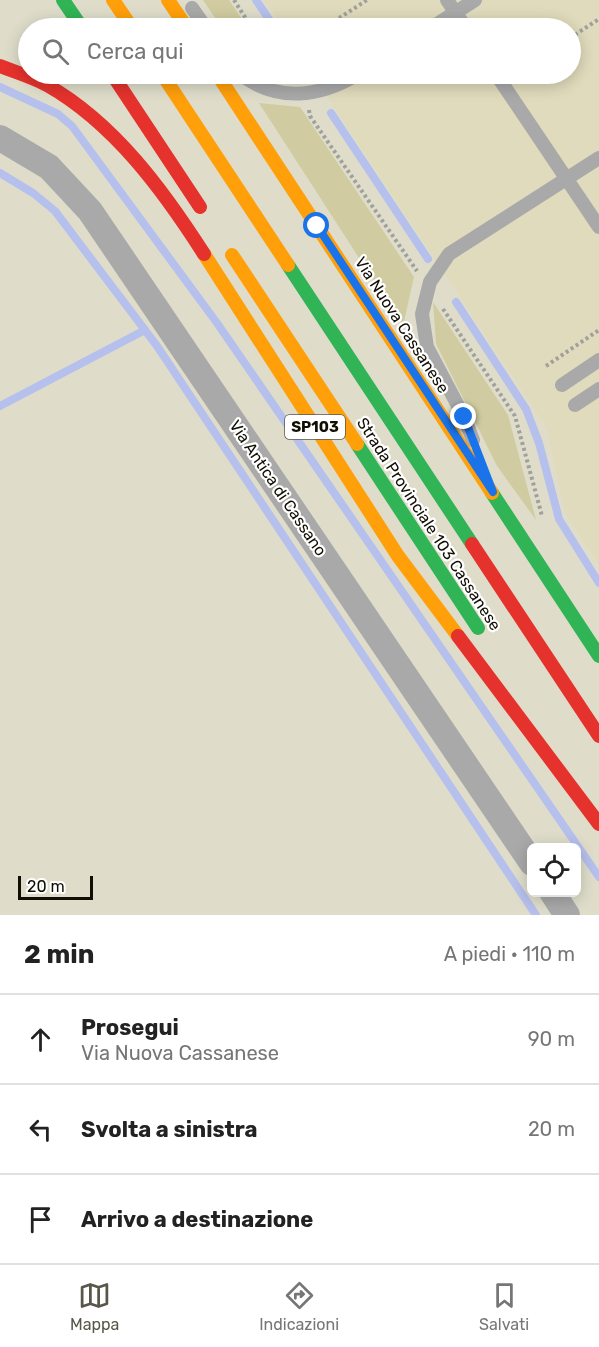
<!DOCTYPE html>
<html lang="it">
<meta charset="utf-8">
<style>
body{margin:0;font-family:Rubik,sans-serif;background:#f2f2f2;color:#222}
.controls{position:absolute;right:18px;bottom:18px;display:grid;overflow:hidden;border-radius:9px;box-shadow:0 3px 15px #0003}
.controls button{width:54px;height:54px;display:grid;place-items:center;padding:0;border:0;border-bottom:2px solid #e0e0e0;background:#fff;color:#222;font:30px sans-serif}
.scale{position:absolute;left:18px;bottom:15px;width:75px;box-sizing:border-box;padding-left:6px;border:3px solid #110f04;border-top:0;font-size:16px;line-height:21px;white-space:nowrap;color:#110f04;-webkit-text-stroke:4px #fff;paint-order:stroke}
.stop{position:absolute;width:18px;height:18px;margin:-14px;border:4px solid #1a73e8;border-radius:50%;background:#fff}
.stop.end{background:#1a73e8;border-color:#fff;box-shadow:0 2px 6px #0008}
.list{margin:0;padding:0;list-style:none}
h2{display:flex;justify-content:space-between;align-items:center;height:78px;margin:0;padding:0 24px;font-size:26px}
h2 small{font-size:20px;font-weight:400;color:#767676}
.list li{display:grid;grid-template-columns:39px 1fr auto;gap:18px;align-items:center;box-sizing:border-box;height:90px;padding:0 24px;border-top:2px solid #e0e0e0}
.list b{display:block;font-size:22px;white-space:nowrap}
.list p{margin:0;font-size:20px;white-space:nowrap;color:#767676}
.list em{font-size:20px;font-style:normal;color:#767676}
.icon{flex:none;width:33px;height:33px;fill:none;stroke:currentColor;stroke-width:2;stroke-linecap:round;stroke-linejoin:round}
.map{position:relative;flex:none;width:599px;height:915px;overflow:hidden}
.search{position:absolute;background:#fff;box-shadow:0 3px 15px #0003;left:18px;right:18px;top:18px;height:66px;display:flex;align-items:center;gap:15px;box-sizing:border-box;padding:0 21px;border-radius:33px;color:#767676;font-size:22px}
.sheet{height:348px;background:#fff}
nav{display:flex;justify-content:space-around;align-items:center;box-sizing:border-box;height:84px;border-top:2px solid #e0e0e0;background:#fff;font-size:16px;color:#767676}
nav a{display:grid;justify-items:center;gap:3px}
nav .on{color:#595749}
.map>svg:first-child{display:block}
</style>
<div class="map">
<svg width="599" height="915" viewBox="0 0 599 915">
<rect width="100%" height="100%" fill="#dfddca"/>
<!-- built -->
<path fill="#e0dbbc" d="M264,0h335v565l-34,-52 -19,-86 -234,-353h258v-46h-287z"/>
<!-- green -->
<g fill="#d1cba1">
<path d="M203,0h26l19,28h-26z"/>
<path d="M259,103l41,4 114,170 -11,49z"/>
<path d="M433,302l75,113 28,105 -39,-54 -61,-122z"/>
</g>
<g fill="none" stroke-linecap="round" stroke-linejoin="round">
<!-- stream -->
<g stroke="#b6c0ed" stroke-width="8">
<path d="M256,0l19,28"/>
<path d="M0,87l58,27 14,12 145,197 382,554"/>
<path d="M331,113l97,146"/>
<path d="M0,173l33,20 22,18 102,135 379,569"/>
<path d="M456,302l70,107 13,34 20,76 40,64"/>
<path d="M0,406l145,-76"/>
</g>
<!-- path -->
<g stroke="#a0a09d" stroke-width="4" stroke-dasharray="3 3" stroke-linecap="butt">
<path d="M234,0l18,28"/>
<path d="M324,28l43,-28"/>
<path d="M570,38l29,-19"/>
<path d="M309,110l1,6 107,155"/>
<path d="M443,309l72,107 27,100"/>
<path d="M546,366l53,-36"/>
</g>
<!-- lane -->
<g stroke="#a9a9aa" stroke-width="14">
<path d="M447,0l19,28"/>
<path d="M192,8l14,20"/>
<path d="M431,28l44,-28"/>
<path d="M240,74c38,29 80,23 118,0"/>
<path d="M496,74l103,153"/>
<path d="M562,385l37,-25"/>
<path d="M575,405l24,-16"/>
<path d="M473,440l-9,-23 -37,-70 -5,-33 8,-32 19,-28 150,-96"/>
</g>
<!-- street -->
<g stroke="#a9a9aa" stroke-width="26">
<path d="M0,138l49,29 41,44 442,652"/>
<path d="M552,892l15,23"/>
</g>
<!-- fast -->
<g stroke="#30b455" stroke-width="14">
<path d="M63,0l19,28"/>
<path d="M288,265l184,279"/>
<path d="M357,444l121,184"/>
<path d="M492,493l107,163"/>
</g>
<!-- slow -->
<g stroke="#ff9f0a" stroke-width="14">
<path d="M113,0l19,28"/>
<path d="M168,0l19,28"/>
<path d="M162,74l126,191"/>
<path d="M217,74l275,419"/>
<path d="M204,254l194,302 60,80"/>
<path d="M232,255l125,189"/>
</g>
<!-- jam -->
<g stroke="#e5322d" stroke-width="14">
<path d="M0,66c15,6 32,11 47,19 67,38 116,105 157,169"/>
<path d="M112,74l88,133"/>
<path d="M472,544l127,192"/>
<path d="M458,636l141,188"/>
</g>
</g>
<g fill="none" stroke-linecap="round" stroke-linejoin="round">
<!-- route -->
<path stroke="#1a73e8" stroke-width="8" d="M317,226l176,266 -29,-75"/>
</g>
<g text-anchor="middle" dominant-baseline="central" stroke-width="4.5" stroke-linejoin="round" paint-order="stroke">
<!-- shield labels -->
<rect fill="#fff" stroke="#58574f" stroke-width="1.5" x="285" y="415" width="60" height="24" rx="4.5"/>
<g font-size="15" font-weight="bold" fill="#110f04">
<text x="315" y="427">SP103</text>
</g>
<!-- street labels -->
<g font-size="16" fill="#110f04" stroke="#fff">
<text transform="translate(402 325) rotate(57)">Via Nuova Cassanese</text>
<text transform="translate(278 488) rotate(56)">Via Antica di Cassano</text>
<text transform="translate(429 524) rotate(57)">Strada Provinciale 103 Cassanese</text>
</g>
</g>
</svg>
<div class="controls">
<button><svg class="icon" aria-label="locate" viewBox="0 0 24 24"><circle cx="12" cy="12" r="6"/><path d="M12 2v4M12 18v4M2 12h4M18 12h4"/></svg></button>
</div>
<div class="scale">20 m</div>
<div class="stop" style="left:317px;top:226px"></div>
<div class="stop end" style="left:464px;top:417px"></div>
<div class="search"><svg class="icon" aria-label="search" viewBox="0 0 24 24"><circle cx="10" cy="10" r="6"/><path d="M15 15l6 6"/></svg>Cerca qui</div>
</div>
<section class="sheet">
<h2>2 min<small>A piedi · 110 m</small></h2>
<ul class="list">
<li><svg class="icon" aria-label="ahead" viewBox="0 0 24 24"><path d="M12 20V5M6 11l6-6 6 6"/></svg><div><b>Prosegui</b><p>Via Nuova Cassanese</p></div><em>90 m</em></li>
<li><svg class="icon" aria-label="left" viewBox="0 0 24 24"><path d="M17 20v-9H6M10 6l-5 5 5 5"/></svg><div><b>Svolta a sinistra</b></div><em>20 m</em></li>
<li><svg class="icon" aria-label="arrive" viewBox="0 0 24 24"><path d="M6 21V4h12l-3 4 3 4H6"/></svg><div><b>Arrivo a destinazione</b></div></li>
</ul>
</section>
<nav>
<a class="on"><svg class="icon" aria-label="map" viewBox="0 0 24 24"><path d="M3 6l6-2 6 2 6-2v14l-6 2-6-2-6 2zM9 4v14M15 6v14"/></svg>Mappa</a>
<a><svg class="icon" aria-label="directions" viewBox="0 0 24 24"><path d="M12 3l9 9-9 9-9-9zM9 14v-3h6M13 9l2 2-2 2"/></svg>Indicazioni</a>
<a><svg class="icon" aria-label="saved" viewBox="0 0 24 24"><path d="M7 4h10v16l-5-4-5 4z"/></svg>Salvati</a>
</nav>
